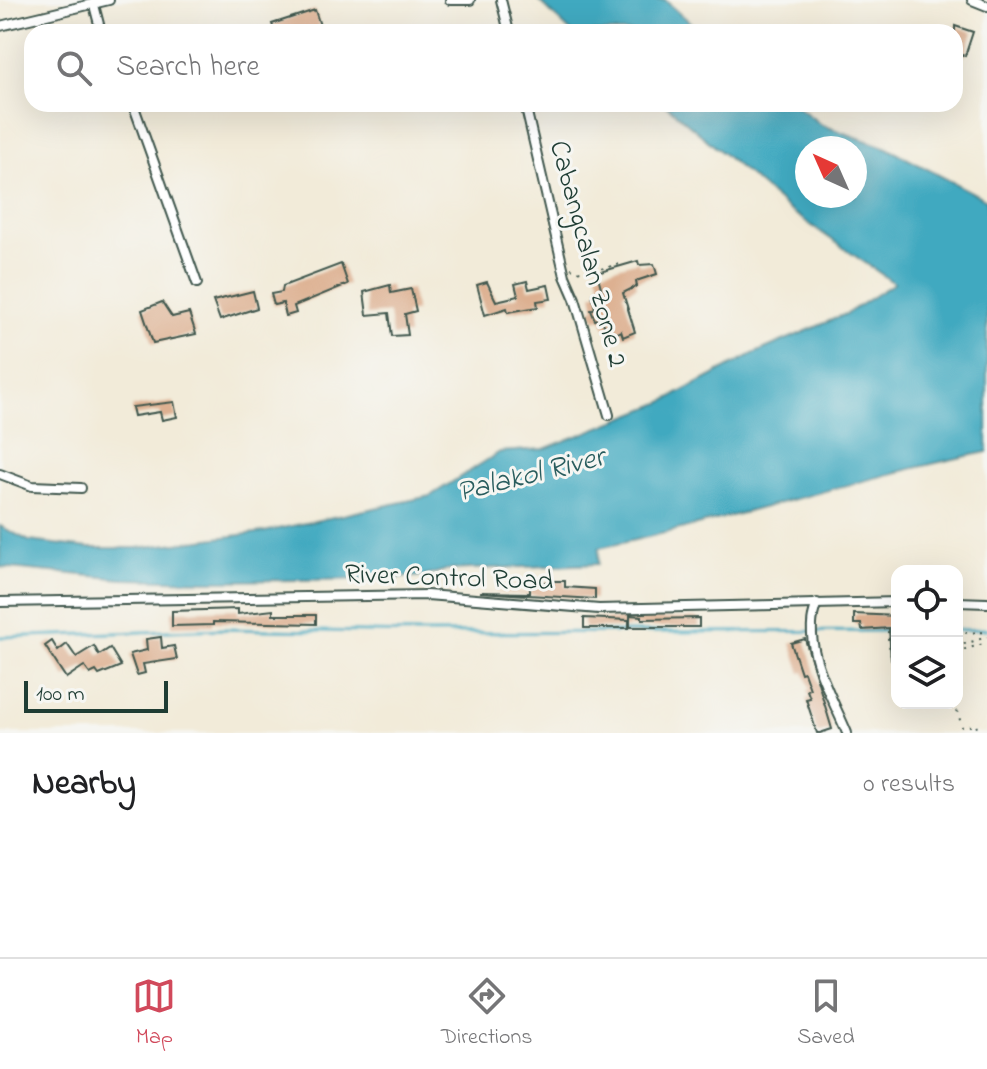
<!DOCTYPE html>
<style>
body{margin:0;font-family:"Indie Flower",sans-serif;background:#f6f6f6;color:#202124}
.controls{position:absolute;right:24px;bottom:24px;display:grid;overflow:hidden;border-radius:16px;box-shadow:0 8px 32px #0002}
.controls button{width:72px;height:72px;display:grid;place-items:center;padding:0;border:0;border-bottom:2px solid #e0e0e0;background:#fff;color:#202124;font:40px sans-serif}
.compass{position:absolute;left:795px;top:136px;width:72px;height:72px;border-radius:50%;background:#fff;box-shadow:0 8px 32px #0002;rotate:315deg}
.scale{position:absolute;left:24px;bottom:20px;width:144px;box-sizing:border-box;padding-left:8px;border:4px solid #1f3d34;border-top:0;font-size:22px;line-height:28px;white-space:nowrap;color:#1f3d34;-webkit-text-stroke:6px #f6f6f2;paint-order:stroke}
.list{margin:0;padding:0;list-style:none}
h2{display:flex;justify-content:space-between;align-items:center;height:104px;margin:0;padding:0 32px;font-size:34px}
h2 small{font-size:26px;font-weight:400;color:#757577}
.icon{flex:none;width:44px;height:44px;fill:none;stroke:currentColor;stroke-width:2;stroke-linecap:round;stroke-linejoin:round}
.map{position:relative;flex:none;width:987px;height:733px;overflow:hidden}
.search{position:absolute;background:#fff;box-shadow:0 8px 32px #0002;left:24px;right:24px;top:24px;height:88px;display:flex;align-items:center;gap:20px;box-sizing:border-box;padding:0 28px;border-radius:24px;color:#757577;font-size:30px}
.sheet{height:224px;background:#fff}
nav{display:flex;justify-content:space-around;align-items:center;box-sizing:border-box;height:112px;border-top:2px solid #e0e0e0;background:#fff;font-size:22px;color:#757577}
nav a{display:grid;justify-items:center;gap:4px}
nav .on{color:#d1495b}
.map>svg:first-child{display:block}
</style>
<div class="map">
<svg width="987" height="733" viewBox="0 0 987 733">
<rect width="100%" height="100%" fill="#f6f6f2"/>
<filter id="ink" filterUnits="userSpaceOnUse"><feTurbulence type="fractalNoise" baseFrequency=".0125" numOctaves="2"/><feDisplacementMap in="SourceGraphic" scale="16" xChannelSelector="R" yChannelSelector="G"/><feConvolveMatrix kernelMatrix="1 2 1 2 8 2 1 2 1" color-interpolation-filters="sRGB"/></filter>
<filter id="wash" filterUnits="userSpaceOnUse"><feTurbulence type="fractalNoise" baseFrequency=".006" numOctaves="4" result="noise"/><feDisplacementMap in="SourceGraphic" scale="32" xChannelSelector="R" yChannelSelector="G"/><feGaussianBlur stdDeviation="1.8" result="paint"/><feColorMatrix in="noise" values="0 0 0 0 0 0 0 0 0 0 0 0 0 0 0 0 0 1.4 0 .05"/><feComposite in="paint" operator="in"/></filter>
<g filter="url(#wash)">
<rect width="100%" height="100%" fill="#f2ebd9"/>
<!-- water -->
<g fill="#40a9c0" stroke="#30737a" stroke-width="2" fill-rule="evenodd">
<path d="M538,0h127l36,32h-130z"/>
<path d="M665,104h129l28,21 65,23 100,52v252c-131,26 -257,69 -388,96l-1,16 -152,6 -21,6 -43,3 -175,2 -84,-2 -123,-12v-41l29,15 60,7h49l126,-16 166,-36 70,-44 44,-3 119,-47 90,-48 93,-40 48,-31 -106,-74zM855,148v48h-48v-48z"/>
</g>
<g fill="none" stroke-linecap="round" stroke-linejoin="round">
<!-- stream -->
<g stroke="#40a9c0" stroke-width="3">
<path d="M957,630l30,-1"/>
<path d="M0,637l224,-8 193,4 480,-2"/>
</g>
</g>
<g id="blocks">
<!-- building -->
<g fill="#ddb091">
<path d="M315,10l7,22h-47l-3,-8z"/>
<path d="M955,26l18,6 -8,24 -10,-3z"/>
<path d="M638,261l1,4 15,-1 3,10 -21,7 1,5 -14,7 12,39 -12,5 -2,-6 -8,4 -2,-5 -4,2 -6,-14 -6,2 -4,-10 4,-2 -3,-14 10,-3 -5,-18z"/>
<path d="M341,264l7,20 -54,22 2,7 -10,3 -3,-13 -9,2 -3,-11 11,-2 1,-6z"/>
<path d="M527,281l2,8 19,-4 3,14 -14,2 1,6 -30,5 -1,-4 -22,7 -8,-30 10,-3 9,19 22,-5 -3,-12z"/>
<path d="M390,285l1,8 20,-4 5,22 -11,3 3,21 -16,1 -3,-23 -22,2 -3,-23z"/>
<path d="M253,291l4,17 -37,12 -7,-19z"/>
<path d="M162,302l10,15 17,-4 7,21 -43,9 -11,-33z"/>
<path d="M174,402l3,15 -15,3 -2,-8 -26,4 -2,-9z"/>
<path d="M551,581h14v6l30,2v10l-115,-7 50,1v-8z"/>
<path d="M238,609v5l35,-4v5h43v9l-103,-2v3l-41,1v-15z"/>
<path d="M854,614l43,2v44h-6l-2,-32 -27,2 -1,-6h-7z"/>
<path d="M630,615l12,1v3l57,-1v9h-69z"/>
<path d="M584,618l45,2v8h-45z"/>
<path d="M161,637l1,11 12,-2 3,13 -34,5 2,9 -8,2 -7,-21 17,-4 -1,-11z"/>
<path d="M805,639l27,90 -12,4h-3l-11,-34 4,-1 -3,-8 3,-1 -6,-17 -3,1 -10,-30z"/>
<path d="M52,641l6,10 9,-7 9,13 18,-11 5,9 11,-7 11,18 -22,9 -3,-4 -6,3 -6,-8 -18,12 -21,-32z"/>
</g>
</g>
</g>
<g filter="url(#ink)">
<use href="#blocks" fill-opacity="0" stroke="#3f574d" stroke-width="2"/>
<g fill="none" stroke-linecap="round" stroke-linejoin="round">
<!-- minor casing -->
<g stroke="#3f574d" stroke-width="12">
<g id="minor">
<path d="M450,0h20"/>
<path d="M501,0l8,32"/>
<path d="M972,0l15,6"/>
<path d="M94,5l7,27"/>
<path d="M0,26l109,-26"/>
<path d="M133,104l64,179"/>
<path d="M525,104l40,172 10,23 34,116"/>
<path d="M0,474l32,12 49,2"/>
<path d="M0,602l427,-7 172,14 298,-7"/>
<path d="M957,602l30,1"/>
<path d="M817,603c-18,41 15,93 30,130"/>
</g>
</g>
<!-- path -->
<g stroke="#3f574d" stroke-width="2" stroke-dasharray="2 6" stroke-linecap="butt">
<path d="M571,268l13,5 40,-10"/>
<path d="M897,633l-10,-1 5,31h5"/>
<path d="M957,633l30,-1"/>
<path d="M957,642l4,3 26,-8"/>
<path d="M957,647l5,3 25,-7"/>
<path d="M955,703l7,24 14,-2 3,8"/>
</g>
<!-- minor -->
<use href="#minor" stroke="#fff" stroke-width="8"/>
</g>
</g>
<g text-anchor="middle" dominant-baseline="central" stroke-width="6" stroke-linejoin="round" paint-order="stroke">
<!-- street labels -->
<g font-size="28" fill="#1f3d34" stroke="#f6f6f2">
<text transform="translate(587 254) rotate(75)">Cabangcalan Zone 2</text>
<text transform="translate(449 579) rotate(2)">River Control Road</text>
</g>
<!-- water labels -->
<g font-size="30" font-style="italic" fill="#295d5e" stroke="#f6f6f2">
<text transform="translate(531 476) rotate(-14)">Palakol River</text>
</g>
</g>
</svg>
<div class="controls">
<button><svg class="icon" aria-label="locate" viewBox="0 0 24 24"><circle cx="12" cy="12" r="6"/><path d="M12 2v4M12 18v4M2 12h4M18 12h4"/></svg></button>
<button><svg class="icon" aria-label="layers" viewBox="0 0 24 24"><path d="M12 4l9 5-9 5-9-5zM3 14l9 5 9-5"/></svg></button>
</div>
<svg class="compass" viewBox="-18 -18 36 36"><path d="M0-13l5 13h-10z" fill="#e53935"/><path d="M0 13l5-13h-10z" fill="#757577"/></svg>
<div class="scale">100 m</div>
<div class="search"><svg class="icon" aria-label="search" viewBox="0 0 24 24"><circle cx="10" cy="10" r="6"/><path d="M15 15l6 6"/></svg>Search here</div>
</div>
<section class="sheet">
<h2>Nearby<small>0 results</small></h2>
<ul class="list">
</ul>
</section>
<nav>
<a class="on"><svg class="icon" aria-label="map" viewBox="0 0 24 24"><path d="M3 6l6-2 6 2 6-2v14l-6 2-6-2-6 2zM9 4v14M15 6v14"/></svg>Map</a>
<a><svg class="icon" aria-label="directions" viewBox="0 0 24 24"><path d="M12 3l9 9-9 9-9-9zM9 14v-3h6M13 9l2 2-2 2"/></svg>Directions</a>
<a><svg class="icon" aria-label="saved" viewBox="0 0 24 24"><path d="M7 4h10v16l-5-4-5 4z"/></svg>Saved</a>
</nav>
